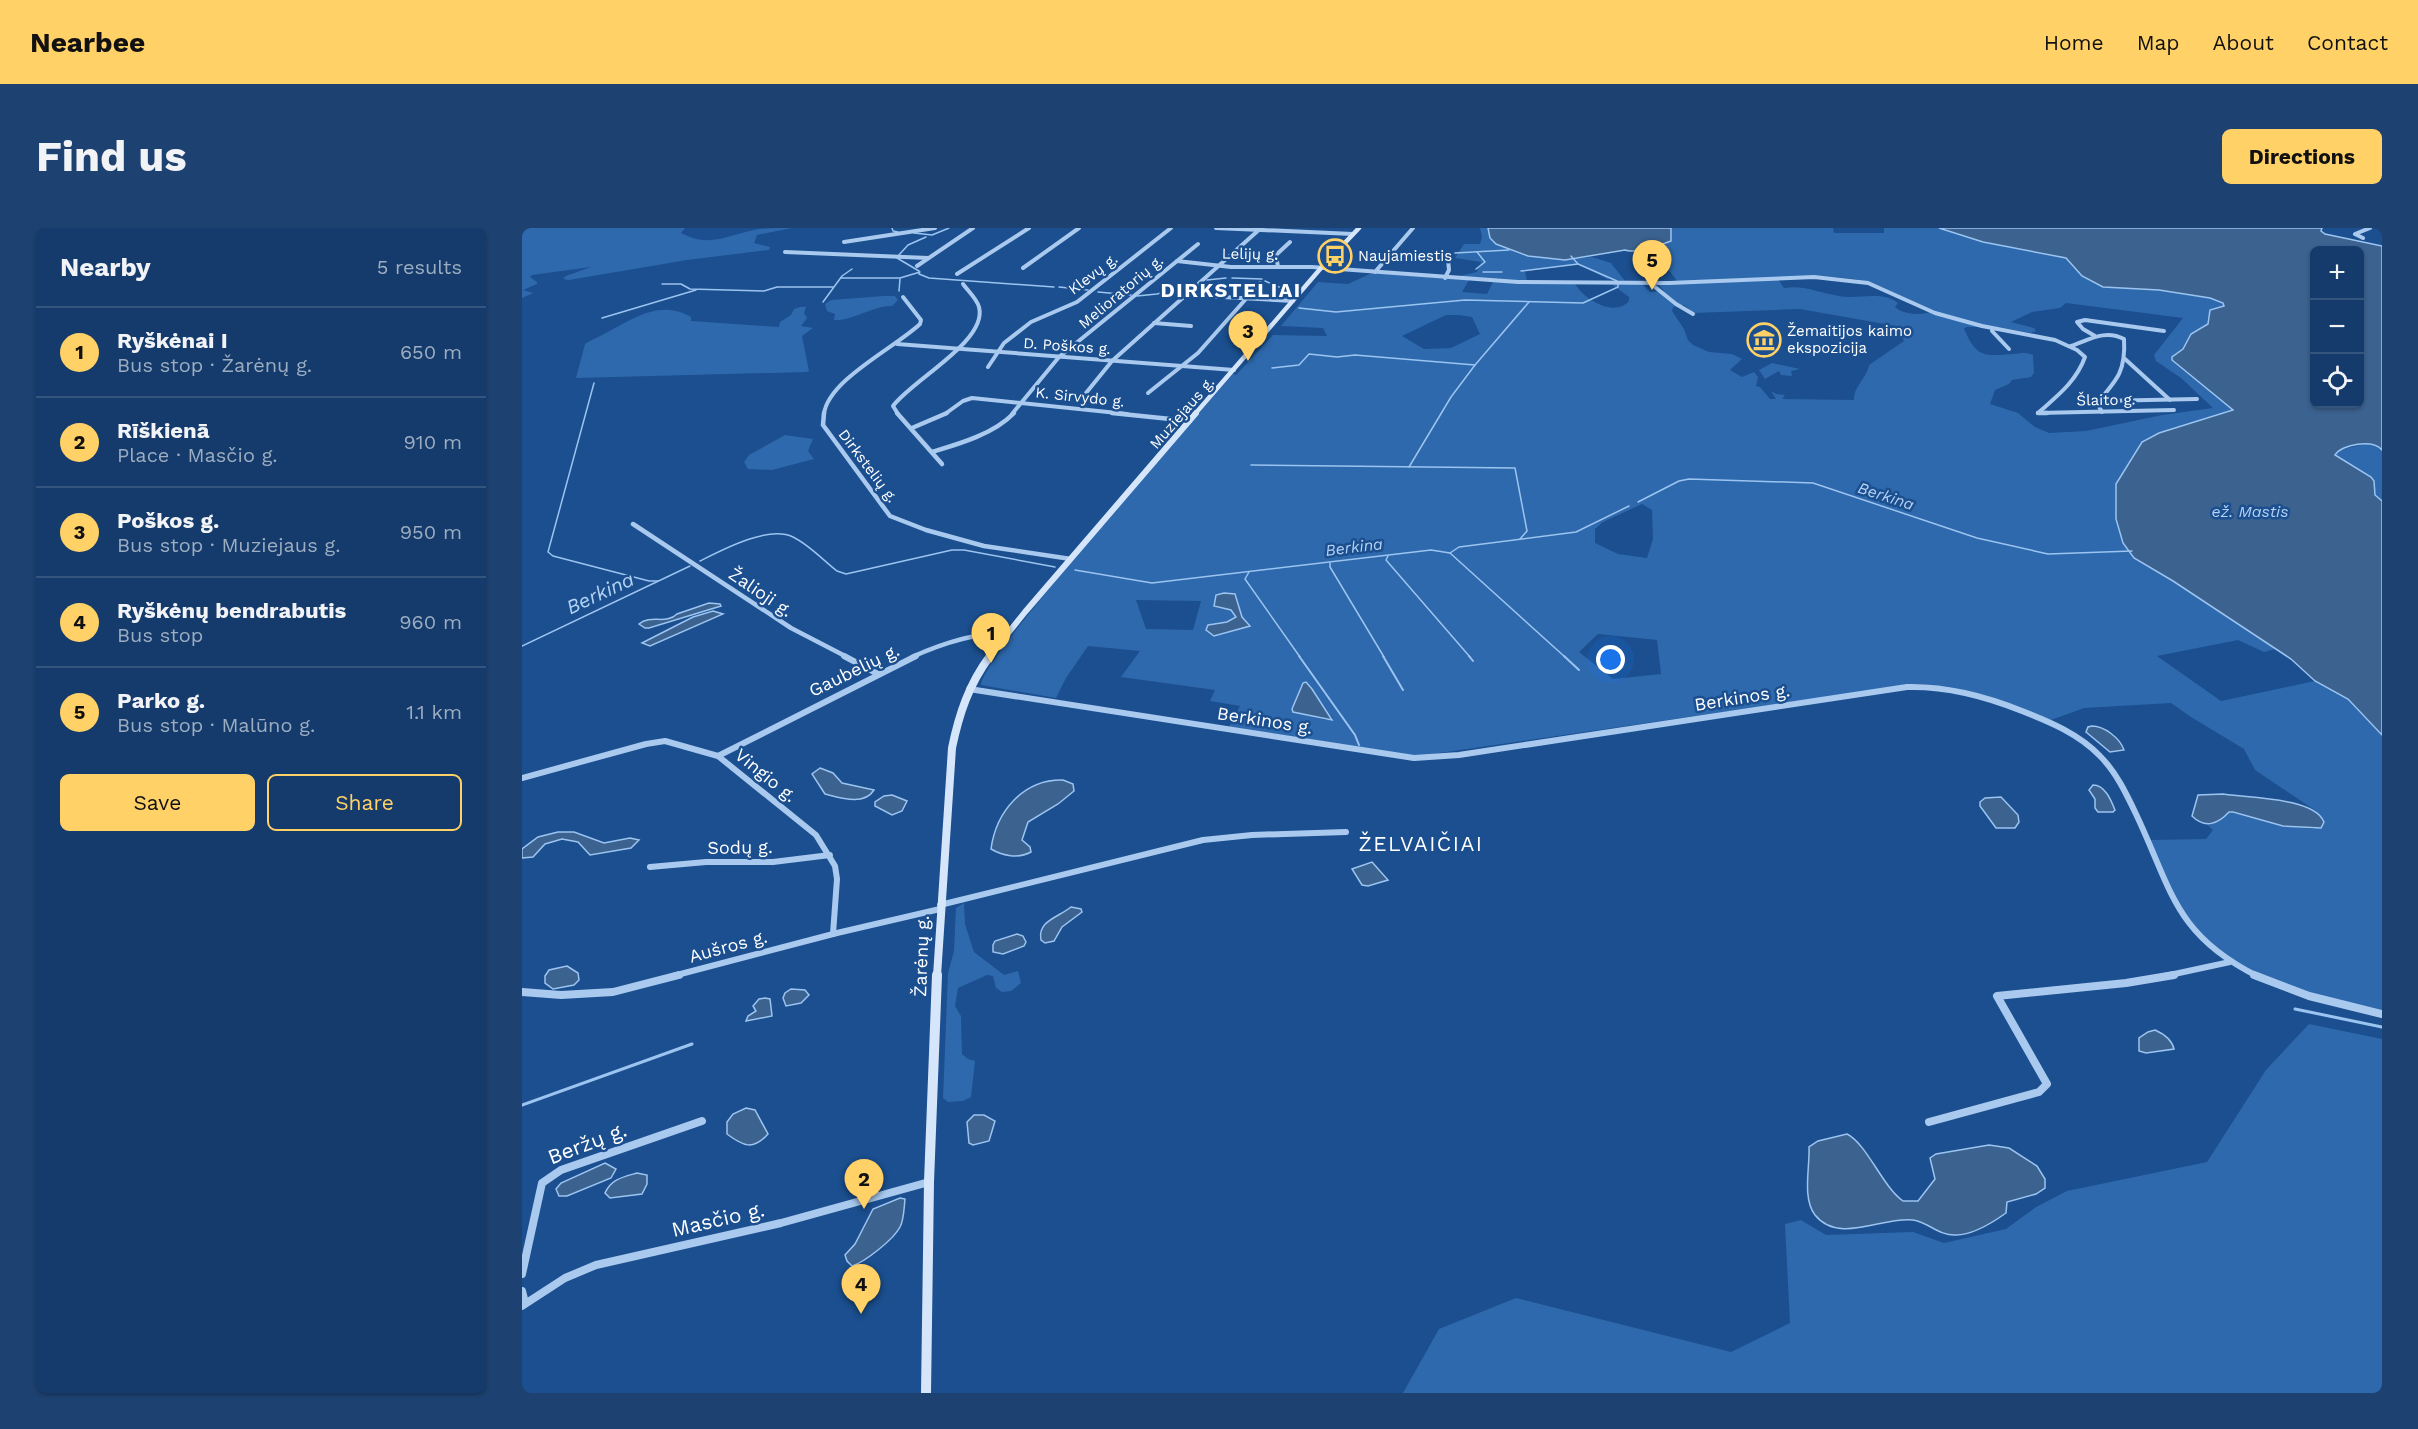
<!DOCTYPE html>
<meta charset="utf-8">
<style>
body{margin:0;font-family:"Work Sans",sans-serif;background:#1d4271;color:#f1f3f6}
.controls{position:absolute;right:18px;top:18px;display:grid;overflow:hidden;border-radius:9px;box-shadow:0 2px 4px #0004}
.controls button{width:54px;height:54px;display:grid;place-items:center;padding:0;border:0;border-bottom:2px solid #33557e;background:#143b6b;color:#f1f3f6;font:30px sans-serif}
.you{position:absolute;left:1089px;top:432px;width:21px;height:21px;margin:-15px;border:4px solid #fff;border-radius:50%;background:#1a73e8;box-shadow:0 0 0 9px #1a73e833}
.badge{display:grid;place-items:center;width:39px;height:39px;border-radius:50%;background:#ffd166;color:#111;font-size:20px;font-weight:700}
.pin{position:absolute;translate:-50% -50px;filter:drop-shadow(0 2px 3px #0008)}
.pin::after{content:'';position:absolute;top:32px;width:21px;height:18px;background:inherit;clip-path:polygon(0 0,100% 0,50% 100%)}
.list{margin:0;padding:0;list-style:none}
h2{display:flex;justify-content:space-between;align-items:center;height:78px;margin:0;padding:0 24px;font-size:26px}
h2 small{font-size:20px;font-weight:400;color:#9dadc1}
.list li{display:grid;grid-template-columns:39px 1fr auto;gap:18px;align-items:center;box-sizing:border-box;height:90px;padding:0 24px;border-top:2px solid #33557e}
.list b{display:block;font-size:22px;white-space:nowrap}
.list p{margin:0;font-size:20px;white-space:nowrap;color:#9dadc1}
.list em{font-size:20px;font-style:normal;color:#9dadc1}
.actions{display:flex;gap:12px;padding:18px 24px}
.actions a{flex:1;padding:14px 0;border:2px solid #ffd166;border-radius:9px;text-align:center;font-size:21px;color:#ffd166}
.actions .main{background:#ffd166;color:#111}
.icon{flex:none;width:33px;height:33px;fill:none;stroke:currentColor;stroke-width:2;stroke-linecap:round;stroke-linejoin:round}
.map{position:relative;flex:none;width:1860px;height:1165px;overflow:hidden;border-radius:9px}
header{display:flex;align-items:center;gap:36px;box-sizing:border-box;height:84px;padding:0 30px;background:#ffd166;color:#111}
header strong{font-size:28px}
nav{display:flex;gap:33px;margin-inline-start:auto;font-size:21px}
.intro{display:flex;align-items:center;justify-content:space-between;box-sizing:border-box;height:144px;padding:0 36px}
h1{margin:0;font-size:42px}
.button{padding:15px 27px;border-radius:9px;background:#ffd166;color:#111;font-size:21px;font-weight:700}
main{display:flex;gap:36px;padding:0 36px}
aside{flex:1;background:#143b6b;border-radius:9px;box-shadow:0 2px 4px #0004}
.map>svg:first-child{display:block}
</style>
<header>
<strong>Nearbee</strong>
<nav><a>Home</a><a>Map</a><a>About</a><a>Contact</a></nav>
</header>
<div class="intro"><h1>Find us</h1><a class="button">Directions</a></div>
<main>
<aside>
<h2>Nearby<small>5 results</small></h2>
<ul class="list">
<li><span class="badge">1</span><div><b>Ryškėnai I</b><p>Bus stop · Žarėnų g.</p></div><em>650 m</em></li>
<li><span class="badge">2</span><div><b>Rīškienā</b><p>Place · Masčio g.</p></div><em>910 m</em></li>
<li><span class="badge">3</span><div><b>Poškos g.</b><p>Bus stop · Muziejaus g.</p></div><em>950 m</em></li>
<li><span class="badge">4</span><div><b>Ryškėnų bendrabutis</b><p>Bus stop</p></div><em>960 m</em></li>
<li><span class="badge">5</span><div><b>Parko g.</b><p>Bus stop · Malūno g.</p></div><em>1.1 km</em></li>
</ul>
<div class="actions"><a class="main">Save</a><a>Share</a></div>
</aside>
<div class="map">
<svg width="1860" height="1165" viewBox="0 0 1860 1165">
<rect width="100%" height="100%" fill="#1b4f8f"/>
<!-- green -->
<g fill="#2e69ad" fill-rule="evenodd">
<path d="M0,0h163l-4,5c29,16 48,1 78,-4 10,-1 22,-1 33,-1l-35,7 -3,8 16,4 -1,3 -82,10 -118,20 -6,-1 3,-3 25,-9 -59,8 -2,2 7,5v2l-14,6 10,3 -11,5z"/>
<path d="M958,0h8l2,9 6,7 24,10 40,6 32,-3 19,6 14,18 -18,-2 -29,-15 -53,7 2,10 -72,-4 22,-5 4,-10 -26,-4 9,-14h16l2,-7z"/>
<path d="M1149,0h162l1,5h50v-5h55l44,14 83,16 8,10 29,19 56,3 51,8 13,5 1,3 -14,13 -2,5 -17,10 -8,15 -11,8 23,22 39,31 -75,23 -17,9 -26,42 18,74 39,23 102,68 -11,3 -26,-12 -81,16 64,45 94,-20 33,18 34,36v276c-64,-14 -141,-28 -185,-82 -22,-26 -33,-59 -47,-89l56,-1 7,-9 -7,-7h9l14,-11 54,14 31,3 2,-18 -61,-41 -11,-21 -53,-32 -20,-14 -87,5 -33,12 -100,-33 -34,-3 -499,72 -189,-29 11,-21 -30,-5 5,-11 -94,-13 19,-26 -52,-5 -22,32 -10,20 -75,-13c0,-27 218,-270 252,-311l3,1 37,-40 54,1 -4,-8 -42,-2 37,-44 30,2 24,-11 97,7 -7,12 25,2 6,-12 82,2c9,15 39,34 54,17v-4l-19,-14 32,1 8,8 14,-1 -6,-7 120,-5 6,9c22,-3 34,5 55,8 19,4 42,-6 59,7l-3,4c11,9 27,8 40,4l-66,-29 -14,-3 -33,-3 -144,6 -10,-13 -32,-20 35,-8zM1544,75l117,15 -29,37 2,6 25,17 32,30 -51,7 -76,16 -37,2 -14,-6 -17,-14 -28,-9 5,-14 14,-6 3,-4 19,-3 3,-4 -1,-18c-7,-3 -11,-2 -19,-1 -31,2 -37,4 -50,-25l2,-2h32l33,6 5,-2 -2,-3 -23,-6 21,-10 28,-4zM1162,77l10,8 106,-4 96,17 8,15 -35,24c-2,13 -16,22 -15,35l-72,-1 3,-4 -9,-1 -5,-3 5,8h-6l-10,-12 -4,-1 2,-9 -4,-5 -12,5 -12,-7 12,-11 -10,-5 -23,-2 -16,-7 -5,-5 -4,-11 -12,-18 1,-4zM924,87h13l13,2 8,17 -29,14 -27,1 -22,-13zM1120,276l10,6 1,29 -6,19 -29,-4 -23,-11v-14l8,-7zM714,367l6,22 8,9 -36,10 -2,-13 15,-1 9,-5 -5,-7 -15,-3zM614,372l65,1 -8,29 -47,-1zM1076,406l59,6 4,34 -48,5 -34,-27zM790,461l18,26 3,3 -7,2 -33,-8z"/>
<path d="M362,68h11l3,4 -6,6c-21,0 -38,15 -58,14l1,-6 -8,-3 -2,-7 6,-4z"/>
<path d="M278,79h6l-2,6 3,5 -6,8 12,2 -11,8 7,35 -2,1 -231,6 9,-34c7,-5 14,-7 21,-11 27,-14 54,-34 85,-16v4l88,6 1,-5 11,-7 3,-6z"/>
<path d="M1250,135l28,6 -9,2 1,5 -11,-1 -2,-4 -14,8 -6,-9z"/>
<path d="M263,207l28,4 -5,12 6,8 -42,11 -24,-1 -4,-7 5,-7z"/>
<path d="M1847,215l9,2 4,5v51l-7,-6 -1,-14 -39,-26 5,-5z"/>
<path d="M442,675l1,21 9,28 30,23 14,-4 3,12 -10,8 -9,1 -6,-4 -3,-12 -6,-1 -29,13 -3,18 6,10 1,38 6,5 7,2 -4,36 -8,4 -15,1 -5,-4 5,-125 6,-22 2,-43z"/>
<path d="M1787,796l73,15v354h-979l36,-64 77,-31 215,54 59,-29 -5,-99 16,-4 25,15 87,-3 31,11 62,-14 30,-22 31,-16 140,-29 59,-92z"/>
</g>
<!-- water -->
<g fill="#3c6290" stroke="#9cc4f0" stroke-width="1.5" fill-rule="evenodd">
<path d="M966,0h183v13c-12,5 -37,13 -46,9l-60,10 -37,-4 -32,-12 -6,-6z"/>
<path d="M1417,0h383l-1,3 4,3 57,12v204c-9,-11 -40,-6 -47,5l36,22 3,4 1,14 7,6v234l-34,-36 -33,-18 -24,-22 -118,-78 -39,-23 -11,-15 -7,-24v-35l26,-42 17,-9 74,-23 -61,-50v-3l11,-8 8,-15 17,-10 2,-14 14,-4 -1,-3 -13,-5 -51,-8 -56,-3 -21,-11 -16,-18 -83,-16zM1792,22h46v154h-46z"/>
<path d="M702,365l11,1 7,23 8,9 -36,10 -8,-6 2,-5 19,-3 9,-5 -5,-7 -17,-4 2,-11z"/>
<path d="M187,375l11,1 1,2 -72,22h-4l-6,-4c12,-10 27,1 38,-10z"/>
<path d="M191,383l10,3 -73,32 -8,-3 51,-26z"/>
<path d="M784,454l6,7 20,31 -39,-8 -1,-3 11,-26z"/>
<path d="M1570,498c12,0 28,12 32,24l-14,2 -24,-20 2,-5z"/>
<path d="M298,540l13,5 9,10 32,7c-10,16 -33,8 -49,4l-13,-20z"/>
<path d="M541,552l10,4 1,7 -16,13 -30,18 -6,18 8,7 1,5c-13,7 -28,4 -40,-3 5,-37 32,-70 72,-69z"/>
<path d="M1571,557c12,0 18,15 22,25l-2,2h-15l-3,-4v-9l-6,-9z"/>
<path d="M1701,566c23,4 91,3 101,28l-3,6 -38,-2 -50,-14h-4c-11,12 -24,17 -37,4l6,-21z"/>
<path d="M370,567l15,6 -5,10 -10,4 -17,-9v-4l9,-6z"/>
<path d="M1479,569l17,18 1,7 -4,6h-19l-16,-22v-4l5,-4z"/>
<path d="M36,604h16l30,11 26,-5 9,2 -8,8 -41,7 -12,-13 -16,-3 -17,5 -12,13 -11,1v-9l16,-12z"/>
<path d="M850,634l16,18 -20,6 -6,-1 -10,-16z"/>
<path d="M549,679l10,2 1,3 -20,15 -8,14 -9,2 -4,-3c-4,-19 18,-23 30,-33z"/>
<path d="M495,706l6,2 3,6 -2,4 -21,8 -10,-2v-7l2,-4z"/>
<path d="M45,738l11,7 1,7 -5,5 -21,4 -8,-6v-7l4,-6z"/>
<path d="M269,761l14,1 4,5 -8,8 -15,3 -3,-8 2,-5z"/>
<path d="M243,770l5,1 2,17 -26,5 2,-5 8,-5 -3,-5 6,-7z"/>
<path d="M1633,802c9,4 17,10 19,19l-28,4 -7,-2v-13l9,-6z"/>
<path d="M224,880l9,2 13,24c-15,17 -25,12 -41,0v-12l6,-8z"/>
<path d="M452,887h10l11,6 -6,20 -16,4 -4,-2 -2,-21z"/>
<path d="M1325,906c20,10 35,52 56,67h15l17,-22 -5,-21 6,-4 53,-9 20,3 28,18 8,13v9l-9,6 -29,8 -1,11c-14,10 -33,22 -50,22 -17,1 -28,-13 -43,-15 -30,-4 -74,25 -98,-5 -13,-17 -5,-47 -6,-68l9,-6z"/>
<path d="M83,935l11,6 -5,9 -44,18h-8l-3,-7 5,-6z"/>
<path d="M115,945l10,2v9l-5,10 -32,4 -5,-5c6,-14 18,-16 32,-20z"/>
<path d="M378,970l5,1c-1,9 -1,21 -5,28 -6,12 -35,35 -48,39l-5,-5 -2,-6 10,-11 18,-35z"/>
</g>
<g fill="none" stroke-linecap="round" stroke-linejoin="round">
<!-- stream-far2 -->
<g stroke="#9cc4f0" stroke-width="1.5">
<path d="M370,0l1,3 5,1"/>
<path d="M392,5l18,2 17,-7"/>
<path d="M933,25l54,-3"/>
<path d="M376,28l10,-11 18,-8"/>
<path d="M1049,28l7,8 39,17"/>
<path d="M375,30l22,13v3l10,4 125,9"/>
<path d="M954,41l9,-7 -8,-10"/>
<path d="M999,43l57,-7"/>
<path d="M961,44h19"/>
<path d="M319,50h59l20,-6"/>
<path d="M710,50l30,1"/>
<path d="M685,52l19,-2"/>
<path d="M743,53l28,12 -6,6"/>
<path d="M140,56h19l9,5 74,2 13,-4h56"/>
<path d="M537,59l29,3"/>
<path d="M377,63l1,-12"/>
<path d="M576,64l33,3"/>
<path d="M615,68l20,-2 36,-10"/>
<path d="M301,74l19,-26 10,-7"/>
<path d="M777,80l37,4 129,-12 118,3 35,-16v-3"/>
<path d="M80,90l94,-28"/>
<path d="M750,140l27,-3 10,-11 28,3 18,-2 120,10 54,-63"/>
<path d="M72,155l-46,169 5,4 96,25h9"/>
<path d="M729,237l264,3 12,63 -7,8"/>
<path d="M887,239l42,-70 24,-32"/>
<path d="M1116,274l41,-21 10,-2 124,4 164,55 71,16 84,-3"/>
<path d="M928,325l115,104"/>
<path d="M866,328l-2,4 84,97"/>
<path d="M178,333c22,-11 68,-36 93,-24 15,7 30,23 44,34l9,3 106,-24h12l91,17"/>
<path d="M808,335v4l54,90"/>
<path d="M553,342l77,13 279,-33 19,3 9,-6 117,-15 53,-26"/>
<path d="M727,344l-4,7 55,78"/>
<path d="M0,418l168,-80"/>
</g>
<!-- stream-far1 -->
<g stroke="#9cc4f0" stroke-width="2">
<path d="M777,428l56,79 4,10"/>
<path d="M861,428l20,34"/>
<path d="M947,428l4,5"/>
<path d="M1042,428l15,14"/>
</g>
<!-- stream -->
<g stroke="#9cc4f0" stroke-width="3">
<path d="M1773,781l87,18"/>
<path d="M0,877l170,-61"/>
</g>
<!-- minor-far3 -->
<g stroke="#a9c9ee" stroke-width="4">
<path d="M694,0l137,6"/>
<path d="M1841,10l-8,-4 15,-6"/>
<path d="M322,14l91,-14"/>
<path d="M263,24l143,6"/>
<path d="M655,33l54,6h81l206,15 151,1 145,-6 54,6 67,30 47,13 73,14 22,10 8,7c-9,25 -28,39 -47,56"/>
<path d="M395,38l56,-38"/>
<path d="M756,39l-2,-12 14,-13"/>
<path d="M501,40l56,-40"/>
<path d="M853,44l38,-44"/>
<path d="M435,46l72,-46"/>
<path d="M923,50l4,-8 -1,-11"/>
<path d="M1128,55l26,21 17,10"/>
<path d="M665,67l106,6"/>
<path d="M632,95l37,3"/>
<path d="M1471,101l-1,2 17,18"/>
<path d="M1573,108l-12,-7 -6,-7 8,-2 79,11"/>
<path d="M375,116l337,26"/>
<path d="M1549,118c18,-6 34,-17 53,-7 2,32 -7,41 -27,64l5,9"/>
<path d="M1603,131l45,41"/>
<path d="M466,139l16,-24 27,-21 46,-20 94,-74"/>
<path d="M564,165l26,-32 149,-133"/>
<path d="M626,165l50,-40 62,-70"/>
<path d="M1578,173l97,-2"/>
<path d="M1516,185l136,-3"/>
<path d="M302,186c4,-34 72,-67 96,-90l1,-4 -18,-23"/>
<path d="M376,186l-5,-8c19,-26 95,-65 86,-99 -2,-8 -11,-16 -16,-23"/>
<path d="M423,186l18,-13 9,-3 155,16"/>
<path d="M490,186l47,-57 139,-113"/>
</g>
<!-- minor-far2 -->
<g stroke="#a9c9ee" stroke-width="4.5">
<path d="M302,185l-1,12 67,91 36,14 58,16 87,13"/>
<path d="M375,185l45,51"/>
<path d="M590,185l78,8"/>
<path d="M1516,185h9"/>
<path d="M390,200l35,-15"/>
<path d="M410,224c27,-8 62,-18 82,-39"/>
<path d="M111,296l158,104 56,29"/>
<path d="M390,429c31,-14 63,-24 97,-25"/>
</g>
<!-- minor-far1 -->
<g stroke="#a9c9ee" stroke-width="6">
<path d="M322,428l34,18"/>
<path d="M447,461l445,69 45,-3 448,-68c40,-1 78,9 115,24 28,11 57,23 78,45 16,16 26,37 36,58 36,76 38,120 121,162"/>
<path d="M196,528l198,-100"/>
<path d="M0,550l124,-34 19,-3 53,15 98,79 19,31 2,13 -4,55"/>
<path d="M128,639l56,-5h67l57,-7"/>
<path d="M418,677l263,-65 49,-5 94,-3"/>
<path d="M151,748l164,-43 103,-24"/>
<path d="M1643,748l65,-14"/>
</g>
<!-- minor -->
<g stroke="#a9c9ee" stroke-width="8">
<path d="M1732,747l55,21 73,18"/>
<path d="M0,764l39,3 52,-3 66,-17"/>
<path d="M1407,894l110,-30 8,-8 -50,-88 129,-13 48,-8"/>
<path d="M0,1046l20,-91 19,-13 141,-49"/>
<path d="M0,1063l3,12"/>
<path d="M0,1078l43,-28 31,-13 185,-42 148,-41"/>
</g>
<!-- secondary-far3 -->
<path stroke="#d6e6fa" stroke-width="4.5" d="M673,186l126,-146 38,-40"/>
<!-- secondary-far2 -->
<path stroke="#d6e6fa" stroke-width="6" d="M467,429l36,-45 171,-199"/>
<!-- secondary-far1 -->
<path stroke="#d6e6fa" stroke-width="8" d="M415,748l15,-228c7,-34 17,-64 38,-92"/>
<!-- secondary -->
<path stroke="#d6e6fa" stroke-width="10" d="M404,1165l3,-211 8,-207"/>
</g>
<!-- icons -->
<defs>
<g id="bus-ring" transform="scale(1.725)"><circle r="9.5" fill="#1b4f8f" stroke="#ffd166" stroke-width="1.5"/><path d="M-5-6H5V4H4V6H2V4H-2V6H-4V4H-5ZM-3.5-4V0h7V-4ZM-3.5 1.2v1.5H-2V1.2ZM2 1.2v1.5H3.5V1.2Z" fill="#ffd166"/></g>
<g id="museum-ring" transform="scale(1.725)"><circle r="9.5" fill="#1b4f8f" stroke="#ffd166" stroke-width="1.5"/><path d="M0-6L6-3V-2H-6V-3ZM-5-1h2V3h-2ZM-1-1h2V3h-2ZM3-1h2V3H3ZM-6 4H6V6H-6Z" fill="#ffd166"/></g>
</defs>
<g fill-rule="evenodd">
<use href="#bus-ring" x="813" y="28"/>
<use href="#museum-ring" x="1242" y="112"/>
</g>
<g text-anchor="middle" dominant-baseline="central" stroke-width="5" stroke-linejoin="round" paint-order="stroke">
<!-- far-street labels -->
<g font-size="15" fill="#fff" stroke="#1b4f8f">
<text transform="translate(728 26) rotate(1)">Lelijų g.</text>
<text transform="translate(571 46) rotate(-37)">Klevų g.</text>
<text transform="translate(599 64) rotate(-40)">Melioratorių g.</text>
<text transform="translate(545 118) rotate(4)">D. Poškos g.</text>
<text transform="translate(558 169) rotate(6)">K. Sirvydo g.</text>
<text transform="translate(1584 172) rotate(-1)">Šlaito g.</text>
<text transform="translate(660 185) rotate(-49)">Muziejaus g.</text>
<text transform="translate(346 238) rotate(53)">Dirkstelių g.</text>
</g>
<!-- far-poi labels -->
<g font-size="15" fill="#fff" stroke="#1b4f8f" text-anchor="start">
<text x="836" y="28">Naujamiestis</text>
<text x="1265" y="103">Žemaitijos kaimo<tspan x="1265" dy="17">ekspozicija</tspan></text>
</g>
<!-- far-water labels -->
<g font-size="16" font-style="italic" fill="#b5d3f5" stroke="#1b4f8f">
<text transform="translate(1364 268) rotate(18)">Berkina</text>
<text x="1728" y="283">ež. Mastis</text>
<text transform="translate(832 319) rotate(-7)">Berkina</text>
</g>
<!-- street labels -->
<g font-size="18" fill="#fff" stroke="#1b4f8f">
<text transform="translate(239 364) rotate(34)">Žalioji g.</text>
<text transform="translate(332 442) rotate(-26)">Gaubelių g.</text>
<text transform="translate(1220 469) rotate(-9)">Berkinos g.</text>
<text transform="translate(743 492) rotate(9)">Berkinos g.</text>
<text transform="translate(244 547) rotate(39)">Vingio g.</text>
<text transform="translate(218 619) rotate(-1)">Sodų g.</text>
<text transform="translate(206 718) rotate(-15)">Aušros g.</text>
<text transform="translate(399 728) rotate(-88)">Žarėnų g.</text>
</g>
<!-- far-district labels -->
<g font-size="20" font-weight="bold" letter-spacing="1.5" fill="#fff" stroke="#1b4f8f">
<text x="709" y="62">DIRKSTELIAI</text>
</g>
<!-- water labels -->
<g font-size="20" font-style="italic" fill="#b5d3f5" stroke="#1b4f8f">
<text transform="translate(78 365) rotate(-25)">Berkina</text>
</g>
<!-- quarter labels -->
<g font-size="21" letter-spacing="1.5" fill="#fff" stroke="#1b4f8f">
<text x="899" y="615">ŽELVAIČIAI</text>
</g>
<!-- near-street labels -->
<g font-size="21" fill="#fff" stroke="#1b4f8f">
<text transform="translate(65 915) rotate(-21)">Beržų g.</text>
<text transform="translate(196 991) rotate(-13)">Masčio g.</text>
</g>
</g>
</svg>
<div class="controls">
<button>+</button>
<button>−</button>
<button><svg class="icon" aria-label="locate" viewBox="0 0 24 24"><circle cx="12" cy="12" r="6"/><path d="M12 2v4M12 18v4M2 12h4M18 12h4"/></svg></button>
</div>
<div class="you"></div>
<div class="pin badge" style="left:469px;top:435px">1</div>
<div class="pin badge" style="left:342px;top:981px">2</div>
<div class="pin badge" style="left:726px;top:133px">3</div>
<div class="pin badge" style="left:339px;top:1086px">4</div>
<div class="pin badge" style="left:1130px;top:62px">5</div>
</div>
</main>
